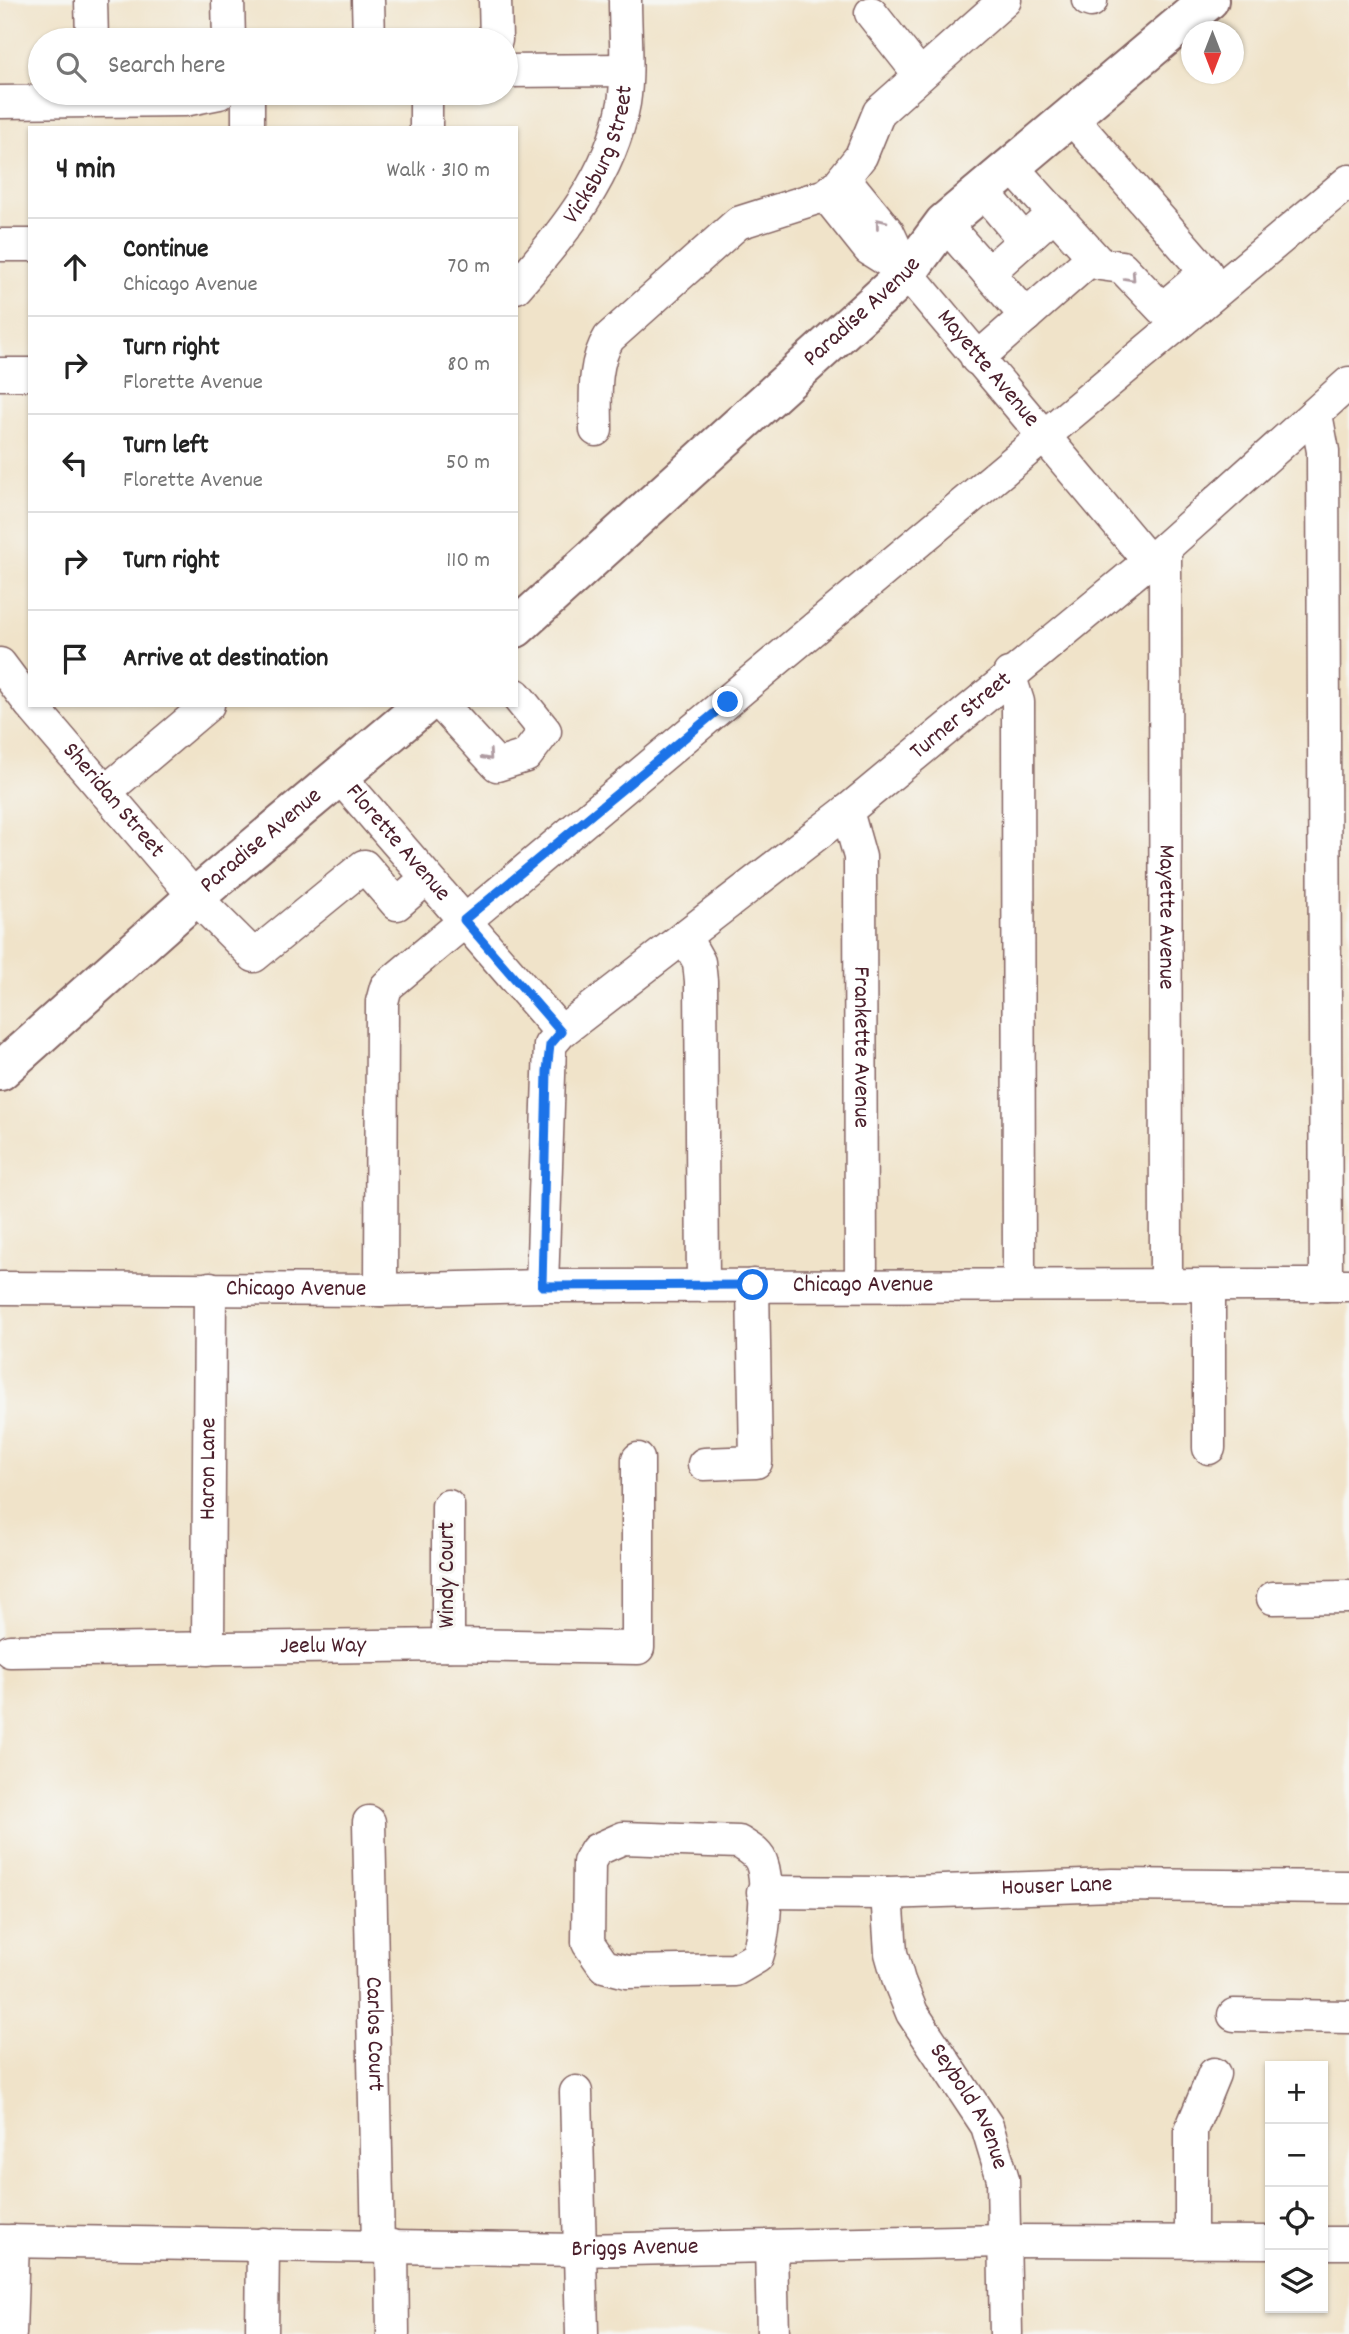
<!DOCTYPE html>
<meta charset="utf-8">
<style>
body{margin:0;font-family:Dekko,sans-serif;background:#f2f2f2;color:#222}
.controls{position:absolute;right:21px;bottom:21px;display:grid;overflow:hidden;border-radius:0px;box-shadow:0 2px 5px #0004}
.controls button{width:63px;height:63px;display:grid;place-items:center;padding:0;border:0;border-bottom:2px solid #e0e0e0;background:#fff;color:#222;font:35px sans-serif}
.compass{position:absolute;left:1181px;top:21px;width:63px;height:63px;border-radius:50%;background:#fff;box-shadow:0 2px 5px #0004;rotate:180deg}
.stop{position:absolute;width:21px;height:21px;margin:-16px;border:5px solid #1a73e8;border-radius:50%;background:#fff}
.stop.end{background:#1a73e8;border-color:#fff;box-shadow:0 2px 7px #0008}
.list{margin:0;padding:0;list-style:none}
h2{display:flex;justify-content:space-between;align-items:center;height:91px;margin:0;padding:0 28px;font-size:30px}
h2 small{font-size:23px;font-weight:400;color:#767676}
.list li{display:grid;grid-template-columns:46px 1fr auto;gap:21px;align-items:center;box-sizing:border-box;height:98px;padding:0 28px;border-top:2px solid #e0e0e0}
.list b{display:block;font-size:26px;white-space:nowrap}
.list p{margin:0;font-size:23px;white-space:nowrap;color:#767676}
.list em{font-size:23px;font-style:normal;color:#767676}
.icon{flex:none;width:38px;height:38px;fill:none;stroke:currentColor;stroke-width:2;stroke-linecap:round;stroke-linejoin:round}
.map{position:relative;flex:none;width:1349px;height:2334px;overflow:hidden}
.search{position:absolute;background:#fff;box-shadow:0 2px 5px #0004;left:28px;top:28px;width:490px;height:77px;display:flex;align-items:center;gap:18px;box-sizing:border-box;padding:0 24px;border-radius:38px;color:#767676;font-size:26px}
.panel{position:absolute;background:#fff;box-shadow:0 2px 5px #0004;left:28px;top:126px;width:490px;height:581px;border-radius:0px}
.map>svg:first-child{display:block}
</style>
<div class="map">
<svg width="1349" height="2334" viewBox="0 0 1349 2334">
<rect width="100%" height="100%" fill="#f6f6f2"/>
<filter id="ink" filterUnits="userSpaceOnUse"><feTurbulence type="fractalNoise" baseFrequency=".0143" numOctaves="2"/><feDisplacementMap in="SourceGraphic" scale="14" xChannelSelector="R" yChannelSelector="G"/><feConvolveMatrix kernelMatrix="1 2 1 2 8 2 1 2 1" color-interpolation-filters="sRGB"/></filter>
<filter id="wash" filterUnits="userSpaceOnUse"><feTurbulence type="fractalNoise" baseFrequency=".00686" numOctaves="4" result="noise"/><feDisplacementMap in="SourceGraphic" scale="28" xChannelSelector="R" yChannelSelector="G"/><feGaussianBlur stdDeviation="1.57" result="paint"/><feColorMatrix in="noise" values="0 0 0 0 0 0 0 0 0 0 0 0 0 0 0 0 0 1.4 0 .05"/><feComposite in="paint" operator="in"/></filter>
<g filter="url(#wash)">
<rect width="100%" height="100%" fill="#f0e3c9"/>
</g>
<g filter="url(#ink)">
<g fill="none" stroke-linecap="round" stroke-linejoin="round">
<!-- minor casing -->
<g stroke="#846462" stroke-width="35">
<g id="minor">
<path d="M91,0l1,40"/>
<path d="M228,0l1,40"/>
<path d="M368,0l1,40"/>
<path d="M495,0l1,40"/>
<path d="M1088,0l3,1"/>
<path d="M871,13l49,62"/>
<path d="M506,71l120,-1"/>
<path d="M248,93v35"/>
<path d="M0,102l184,-2 35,-7"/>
<path d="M426,128v-35"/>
<path d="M1011,166l89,98 22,3 40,42 44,-37 -136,-156"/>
<path id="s1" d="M844,178l44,54 19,41 241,287"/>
<path d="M982,190l42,50"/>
<path d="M826,195l43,54 38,24"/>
<path d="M944,223l82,93"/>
<path d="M0,245h30"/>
<path d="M988,273l67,-60"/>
<path id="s2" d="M516,287c48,-54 95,-112 108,-184 5,-33 1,-69 1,-103"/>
<path d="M977,359l116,-102"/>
<path d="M0,374h30"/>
<path d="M1316,414l7,37 3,834"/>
<path d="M596,430c0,-32 -4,-65 13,-92l129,-115 88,-28 12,-10 23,-29 18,-44 126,-112"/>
<path id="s3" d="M1165,548l1,738"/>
<path d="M0,664l30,40"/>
<path d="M1009,674l9,28 1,583"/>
<path id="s4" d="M31,705l164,192 59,59 110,-90 33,38 30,-26"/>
<path d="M442,705l55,60 29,-9 19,-25 -29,-36"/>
<path id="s5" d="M339,776l222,256"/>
<path d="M105,792l103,-87"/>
<path id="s6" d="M847,811l13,46 1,428"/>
<path d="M685,937l14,25 2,19 2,305"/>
<path id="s7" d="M542,1286l8,-241 11,-13 286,-221 318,-263 184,-165"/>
<path id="s8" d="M0,1288l381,2 161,-4 807,-1"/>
<path d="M381,1290l1,-288 4,-15 963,-806"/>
<path d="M1209,1448v-162"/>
<path d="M704,1464l52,-2 -3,-177"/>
<path d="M448,1506v139"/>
<path d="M1273,1598l76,-1"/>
<path id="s9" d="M208,1649l2,-361"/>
<path id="s10" d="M10,1651l438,-6 190,3v-189"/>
<path id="s11" d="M369,1822l9,424"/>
<path d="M623,1838l116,4c9,6 20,11 23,22 7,19 2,73 -5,93l-22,13 -108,2 -23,-6 -16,-23 1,-81 7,-12z"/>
<path id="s12" d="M763,1892l124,1 225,-8 237,2"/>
<path id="s13" d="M887,1893l4,60 8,28 13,32 75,113 16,53 3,155"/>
<path d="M1234,2015l115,2"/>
<path d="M576,2092l6,242"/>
<path id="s14" d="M0,2241l579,9 425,-9 266,1"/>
<path d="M1191,2242v-112l23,-56"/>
<path d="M1323,2243h26"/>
<path d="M392,2246l1,88"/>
<path d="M771,2246l2,88"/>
<path d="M10,2334l3,-93"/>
<path d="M262,2334l1,-90"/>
</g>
</g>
<!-- major casing -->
<g stroke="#846462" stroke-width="42">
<g id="major">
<path id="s15" d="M516,628l391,-355 37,-50 265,-223"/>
<path id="s16" d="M0,1071l195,-174 229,-192"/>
</g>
</g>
<!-- minor -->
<use href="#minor" stroke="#fff" stroke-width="32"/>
<!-- major -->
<use href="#major" stroke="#fff" stroke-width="38"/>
</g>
<!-- one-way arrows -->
<defs><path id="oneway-chevron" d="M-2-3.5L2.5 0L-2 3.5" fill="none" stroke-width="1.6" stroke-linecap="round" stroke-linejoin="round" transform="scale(1.75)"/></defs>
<g stroke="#ae9aa0">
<use href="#oneway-chevron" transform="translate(880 223) rotate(-129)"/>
<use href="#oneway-chevron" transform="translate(1131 277) rotate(47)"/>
<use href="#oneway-chevron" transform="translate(488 756) rotate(48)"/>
</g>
</g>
<g fill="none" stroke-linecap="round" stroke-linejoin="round" filter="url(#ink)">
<!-- route -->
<path stroke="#1a73e8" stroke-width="9" d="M728,702l-264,218 97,112 -11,13 -3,26 -5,215 211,-1"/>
</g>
<g text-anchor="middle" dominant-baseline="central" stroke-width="6" stroke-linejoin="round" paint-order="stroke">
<!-- street labels -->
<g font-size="24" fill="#4a1f2b" stroke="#f6f6f2">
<text stroke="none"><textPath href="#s2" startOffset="159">Vicksburg Street</textPath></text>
<text stroke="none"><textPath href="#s15" startOffset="469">Paradise Avenue</textPath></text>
<text stroke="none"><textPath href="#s1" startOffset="240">Mayette Avenue</textPath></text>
<text stroke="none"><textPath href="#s7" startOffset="768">Turner Street</textPath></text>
<text stroke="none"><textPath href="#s4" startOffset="126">Sheridan Street</textPath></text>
<text stroke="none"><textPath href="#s16" startOffset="348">Paradise Avenue</textPath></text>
<text stroke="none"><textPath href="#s5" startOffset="89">Florette Avenue</textPath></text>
<text stroke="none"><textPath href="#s3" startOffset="369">Mayette Avenue</textPath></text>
<text stroke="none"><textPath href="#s6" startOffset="238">Frankette Avenue</textPath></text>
<text stroke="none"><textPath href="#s8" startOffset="863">Chicago Avenue</textPath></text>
<text stroke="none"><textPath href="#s8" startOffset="296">Chicago Avenue</textPath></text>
<text stroke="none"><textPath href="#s9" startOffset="180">Haron Lane</textPath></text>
<text transform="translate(448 1575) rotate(-90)">Windy Court</text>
<text stroke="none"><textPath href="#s10" startOffset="313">Jeelu Way</textPath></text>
<text stroke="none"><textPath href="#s12" startOffset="294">Houser Lane</textPath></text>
<text stroke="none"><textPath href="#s11" startOffset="212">Carlos Court</textPath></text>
<text stroke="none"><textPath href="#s13" startOffset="234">Seybold Avenue</textPath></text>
<text stroke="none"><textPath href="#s14" startOffset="635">Briggs Avenue</textPath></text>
</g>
</g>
</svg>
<div class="controls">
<button>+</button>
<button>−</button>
<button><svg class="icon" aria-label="locate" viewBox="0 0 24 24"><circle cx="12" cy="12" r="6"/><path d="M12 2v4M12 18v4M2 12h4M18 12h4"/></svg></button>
<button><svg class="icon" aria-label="layers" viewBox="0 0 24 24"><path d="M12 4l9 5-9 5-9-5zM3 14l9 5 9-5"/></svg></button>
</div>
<svg class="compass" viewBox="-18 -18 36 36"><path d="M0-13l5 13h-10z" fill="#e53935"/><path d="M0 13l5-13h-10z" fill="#767676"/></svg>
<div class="stop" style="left:753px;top:1285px"></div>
<div class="stop end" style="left:728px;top:702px"></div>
<div class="search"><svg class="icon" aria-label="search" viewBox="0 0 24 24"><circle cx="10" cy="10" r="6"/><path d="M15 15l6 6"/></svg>Search here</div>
<section class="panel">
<h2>4 min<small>Walk · 310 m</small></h2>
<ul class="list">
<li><svg class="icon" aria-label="ahead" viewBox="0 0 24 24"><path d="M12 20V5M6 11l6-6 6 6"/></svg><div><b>Continue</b><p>Chicago Avenue</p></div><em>70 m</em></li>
<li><svg class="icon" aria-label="right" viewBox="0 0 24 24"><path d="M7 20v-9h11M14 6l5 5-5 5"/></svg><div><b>Turn right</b><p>Florette Avenue</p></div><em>80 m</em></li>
<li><svg class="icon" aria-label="left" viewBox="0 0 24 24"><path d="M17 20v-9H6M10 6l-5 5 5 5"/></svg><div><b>Turn left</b><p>Florette Avenue</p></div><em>50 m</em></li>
<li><svg class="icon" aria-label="right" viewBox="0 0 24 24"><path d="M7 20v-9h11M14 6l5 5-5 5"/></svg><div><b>Turn right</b></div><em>110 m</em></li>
<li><svg class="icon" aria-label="arrive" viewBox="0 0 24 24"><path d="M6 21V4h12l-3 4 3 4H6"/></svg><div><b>Arrive at destination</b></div></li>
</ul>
</section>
</div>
